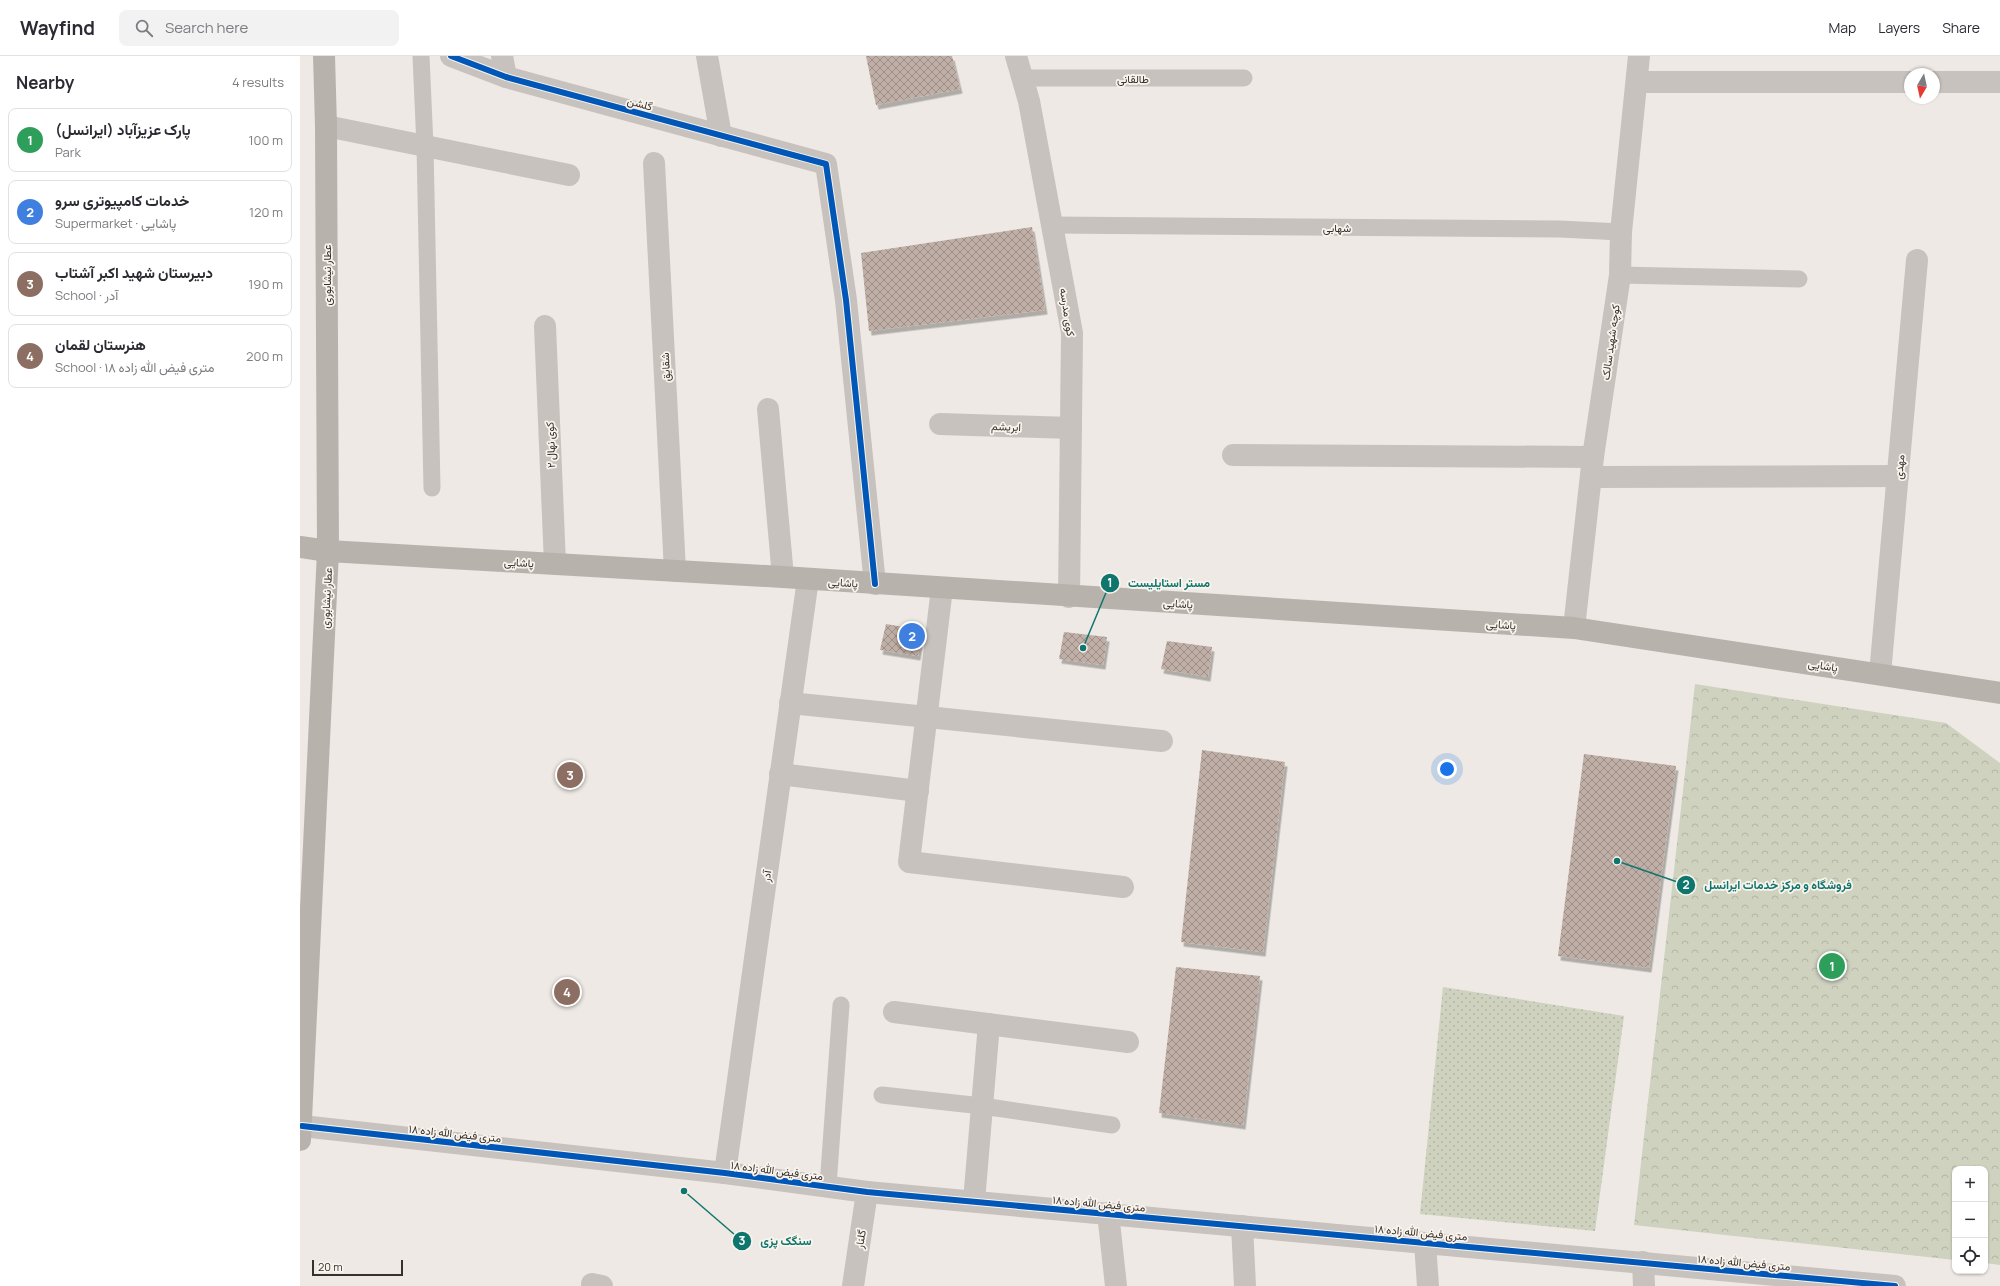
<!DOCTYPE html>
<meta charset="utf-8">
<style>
body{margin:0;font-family:Manrope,Vazirmatn,sans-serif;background:#f2f2f3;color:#2b2b33}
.controls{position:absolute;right:12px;bottom:12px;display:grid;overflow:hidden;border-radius:8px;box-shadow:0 1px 3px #0004}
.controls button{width:36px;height:36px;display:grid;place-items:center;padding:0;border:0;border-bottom:1px solid #e1e1e2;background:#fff;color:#2b2b33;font:20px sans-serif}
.compass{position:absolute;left:1604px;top:12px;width:36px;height:36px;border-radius:50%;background:#fff;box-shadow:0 1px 3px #0004;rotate:189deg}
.scale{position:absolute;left:12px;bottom:10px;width:91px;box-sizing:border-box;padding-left:4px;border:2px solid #38302b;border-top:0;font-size:11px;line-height:14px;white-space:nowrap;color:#38302b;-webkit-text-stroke:3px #f9f4ed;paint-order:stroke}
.you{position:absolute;left:1147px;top:713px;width:14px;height:14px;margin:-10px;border:3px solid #fff;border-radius:50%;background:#1a73e8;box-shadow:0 0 0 6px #1a73e833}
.badge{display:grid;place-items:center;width:26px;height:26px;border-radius:50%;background:#78716c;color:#fff;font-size:13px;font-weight:700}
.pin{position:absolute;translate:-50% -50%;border:2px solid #fff;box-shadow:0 1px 4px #0006}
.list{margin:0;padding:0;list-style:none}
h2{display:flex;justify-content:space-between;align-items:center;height:52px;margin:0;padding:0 16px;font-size:17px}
h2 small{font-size:13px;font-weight:400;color:#7c7c81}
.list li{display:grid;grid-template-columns:26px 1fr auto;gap:12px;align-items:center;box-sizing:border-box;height:64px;margin:0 8px 8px;padding:0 8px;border:1px solid #e1e1e2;border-radius:8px}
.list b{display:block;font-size:15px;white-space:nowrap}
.list p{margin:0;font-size:13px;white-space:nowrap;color:#7c7c81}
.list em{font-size:13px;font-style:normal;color:#7c7c81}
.icon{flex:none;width:22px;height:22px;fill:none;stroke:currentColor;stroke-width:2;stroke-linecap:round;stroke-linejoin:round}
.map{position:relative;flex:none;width:1700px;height:1230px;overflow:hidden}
header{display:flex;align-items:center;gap:24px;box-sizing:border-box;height:56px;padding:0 20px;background:#fff;border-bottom:1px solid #e1e1e2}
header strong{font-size:19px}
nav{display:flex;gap:22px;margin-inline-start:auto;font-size:14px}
.search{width:280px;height:36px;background:#f2f2f3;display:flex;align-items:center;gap:10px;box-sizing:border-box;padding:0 14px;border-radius:8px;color:#7c7c81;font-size:15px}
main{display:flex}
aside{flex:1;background:#fff}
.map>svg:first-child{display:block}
</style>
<header>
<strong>Wayfind</strong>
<div class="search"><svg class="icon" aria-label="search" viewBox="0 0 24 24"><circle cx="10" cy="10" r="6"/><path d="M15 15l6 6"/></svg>Search here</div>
<nav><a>Map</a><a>Layers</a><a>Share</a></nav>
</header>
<main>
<aside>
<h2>Nearby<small>4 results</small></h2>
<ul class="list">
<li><span class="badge" style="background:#2e9e5b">1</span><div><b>پارک عزیزآباد (ایرانسل)</b><p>Park</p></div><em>100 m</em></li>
<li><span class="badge" style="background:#3f7fe0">2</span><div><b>خدمات کامپیوتری سرو</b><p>Supermarket · پاشایی</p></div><em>120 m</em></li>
<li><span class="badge" style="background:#8d6e63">3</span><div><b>دبیرستان شهید اکبر آشتاب</b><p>School · آدر</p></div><em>190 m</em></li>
<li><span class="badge" style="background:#8d6e63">4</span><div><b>هنرستان لقمان</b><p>School · ۱۸ متری فیض الله زاده</p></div><em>200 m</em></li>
</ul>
</aside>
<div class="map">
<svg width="1700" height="1230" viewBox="0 0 1700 1230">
<defs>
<pattern id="grass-dots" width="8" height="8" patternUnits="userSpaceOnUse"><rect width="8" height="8" fill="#ced2bf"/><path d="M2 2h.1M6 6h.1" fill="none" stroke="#b2b5a4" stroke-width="1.8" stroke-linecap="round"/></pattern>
<pattern id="forest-crowns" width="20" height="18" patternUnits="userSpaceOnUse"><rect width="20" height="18" fill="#ced2bf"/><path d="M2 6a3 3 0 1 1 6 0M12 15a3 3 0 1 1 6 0" fill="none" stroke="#b2b5a4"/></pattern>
<pattern id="building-cross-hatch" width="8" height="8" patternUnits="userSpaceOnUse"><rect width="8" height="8" fill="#c0afa7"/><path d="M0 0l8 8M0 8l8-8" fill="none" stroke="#9d8f88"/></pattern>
<filter id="shadow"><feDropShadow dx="2.5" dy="4.5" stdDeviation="0" flood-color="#0004"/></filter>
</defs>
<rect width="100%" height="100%" fill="#eee9e4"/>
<!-- grass -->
<path fill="url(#grass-dots)" d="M1143,931l181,29 -29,215 -175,-17z"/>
<!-- forest -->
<path fill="url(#forest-crowns)" d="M1395,628l251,39 54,40v502l-15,-2v-94h-30v91l-321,-35z"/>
<!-- building -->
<g fill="url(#building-cross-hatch)" filter="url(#shadow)">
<path d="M566,0h86l8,33 -84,16z"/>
<path d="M732,171l13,83 -176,21 -8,-78z"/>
<path d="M586,568l36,6 -4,26 -38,-6z"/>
<path d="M764,576l43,5 -4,28 -44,-6z"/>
<path d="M867,585l45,6 -4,30 -47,-8z"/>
<path d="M902,694l83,12 -22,190 -82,-10z"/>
<path d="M1284,698l92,12 -27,202 -91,-12z"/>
<path d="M876,911l84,9 -17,149 -84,-12z"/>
</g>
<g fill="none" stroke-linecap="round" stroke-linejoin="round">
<!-- service -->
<g stroke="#c7c2bd" stroke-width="17">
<path d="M121,0l4,90 7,342"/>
<path d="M722,22h222"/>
<path d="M752,169l508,4 61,3"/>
<path d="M1320,219l179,4"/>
<path d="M582,1039l100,11 130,19"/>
<path d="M528,1130l13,-181"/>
</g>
<!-- minor -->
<g stroke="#c7c2bd" stroke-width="22">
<path d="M151,0l55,21 320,87 20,136 29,284"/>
<path d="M202,0l4,21"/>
<path d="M407,0l14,80"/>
<path d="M716,0l13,45 43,232 -3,264"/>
<path d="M1337,26h273"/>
<path d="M1634,26h66"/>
<path d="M26,70l243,49"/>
<path d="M354,107l21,408"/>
<path d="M245,270l10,238"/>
<path d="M468,353l15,168"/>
<path d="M640,368l131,4"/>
<path d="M933,399l360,2"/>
<path d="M1291,421l307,-1"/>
<path d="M642,532l-33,274 214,25"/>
<path d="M1274,572l19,-171 27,-182 1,-43 18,-176"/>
<path d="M1580,618l37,-414"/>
<path d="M490,647l372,38"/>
<path d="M480,718l138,17"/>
<path d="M594,956l234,30"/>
<path d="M425,1117l83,-594"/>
<path d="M674,1145l15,-177"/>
<path d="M808,1157l8,73"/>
<path d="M942,1170l3,60"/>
<path d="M1125,1187l3,43"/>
<path d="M1343,1206l1,24"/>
<path d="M292,1228l10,2"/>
<path d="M553,1230l14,-94"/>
</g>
<!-- tertiary -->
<path stroke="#c7c2bd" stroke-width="22" d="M2,1070l423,47 142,19 1028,94"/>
<!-- secondary -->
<g stroke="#b8b2ad" stroke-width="22">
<path d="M0,491l28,4 455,26 791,51 426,65"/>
<path d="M0,1084l28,-589 -2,-425 -2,-70"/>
</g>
<!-- cycleway casing -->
<g stroke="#f9f4ed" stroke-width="8">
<g id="cycleway">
<path d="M151,0l55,21 320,87 20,136 29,284"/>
<path d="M2,1070l423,47 142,19 1028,94"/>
</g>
</g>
<!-- cycleway -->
<use href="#cycleway" stroke="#0057b8" stroke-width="6"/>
</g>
<g text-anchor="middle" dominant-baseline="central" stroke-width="3.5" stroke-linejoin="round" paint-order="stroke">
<!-- street labels -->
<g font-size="11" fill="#38302b" stroke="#f9f4ed">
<text x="833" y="22">طالقانی</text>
<text transform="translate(340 47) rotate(15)">گلشن</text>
<text x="1037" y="171">شهابی</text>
<text transform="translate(26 219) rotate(-90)">عطار نیشابوری</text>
<text transform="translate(768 256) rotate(81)">کوی مدرسه</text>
<text transform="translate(1310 286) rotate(-82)">کوچه شهید سالک</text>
<text transform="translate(365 311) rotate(-93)">شقایق</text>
<text transform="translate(706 370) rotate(2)">ابریشم</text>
<text transform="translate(250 389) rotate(-92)">کوی نهال ۲</text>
<text transform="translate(1599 411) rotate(-85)">مهدی</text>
<text transform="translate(219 506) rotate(3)">پاشایی</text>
<text transform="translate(543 526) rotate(4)">پاشایی</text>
<text transform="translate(26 542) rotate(-87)">عطار نیشابوری</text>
<text transform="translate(878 547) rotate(4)">پاشایی</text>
<text transform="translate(1201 568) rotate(4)">پاشایی</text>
<text transform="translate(1523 609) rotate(9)">پاشایی</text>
<text transform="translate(466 820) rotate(-82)">آدر</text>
<text transform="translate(155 1077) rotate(6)">۱۸ متری فیض الله زاده</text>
<text transform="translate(477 1114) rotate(7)">۱۸ متری فیض الله زاده</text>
<text transform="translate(799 1147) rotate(5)">۱۸ متری فیض الله زاده</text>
<text transform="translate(1121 1176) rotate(5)">۱۸ متری فیض الله زاده</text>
<text transform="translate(560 1183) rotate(-81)">گلنار</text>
<text transform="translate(1444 1206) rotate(5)">۱۸ متری فیض الله زاده</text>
</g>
</g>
<!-- callouts -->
<path fill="none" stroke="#0f766e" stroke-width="1.5" d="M783 592L810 527M1317 805L1386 829M384 1135L442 1185"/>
<g fill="#0f766e" stroke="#f9f4ed" stroke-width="1.5">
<circle cx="783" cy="592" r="4"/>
<circle cx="1317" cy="805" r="4"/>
<circle cx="384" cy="1135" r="4"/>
<circle cx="810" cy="527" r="10"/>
<circle cx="1386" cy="829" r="10"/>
<circle cx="442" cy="1185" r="10"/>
</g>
<g font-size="12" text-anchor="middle" font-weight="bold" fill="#fff">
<text x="810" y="531">1</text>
<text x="1386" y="833">2</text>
<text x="442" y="1189">3</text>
</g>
<g font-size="12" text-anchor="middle" font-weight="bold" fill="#0f766e" stroke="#f9f4ed" stroke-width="3.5" stroke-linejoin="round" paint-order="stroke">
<text x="869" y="531">مستر استایلیست</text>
<text x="1478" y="833">فروشگاه و مرکز خدمات ایرانسل</text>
<text x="486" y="1189">سنگک پزی</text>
</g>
</svg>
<div class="controls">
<button>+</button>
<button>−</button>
<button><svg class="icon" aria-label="locate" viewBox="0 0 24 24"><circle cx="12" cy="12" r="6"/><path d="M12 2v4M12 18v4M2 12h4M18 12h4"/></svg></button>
</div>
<svg class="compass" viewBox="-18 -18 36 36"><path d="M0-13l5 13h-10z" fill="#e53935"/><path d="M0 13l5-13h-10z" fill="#7c7c81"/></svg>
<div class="scale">20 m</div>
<div class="you"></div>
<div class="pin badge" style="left:1532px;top:910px;background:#2e9e5b">1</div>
<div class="pin badge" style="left:612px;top:580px;background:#3f7fe0">2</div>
<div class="pin badge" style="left:270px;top:719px;background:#8d6e63">3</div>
<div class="pin badge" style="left:267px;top:936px;background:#8d6e63">4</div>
</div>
</main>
